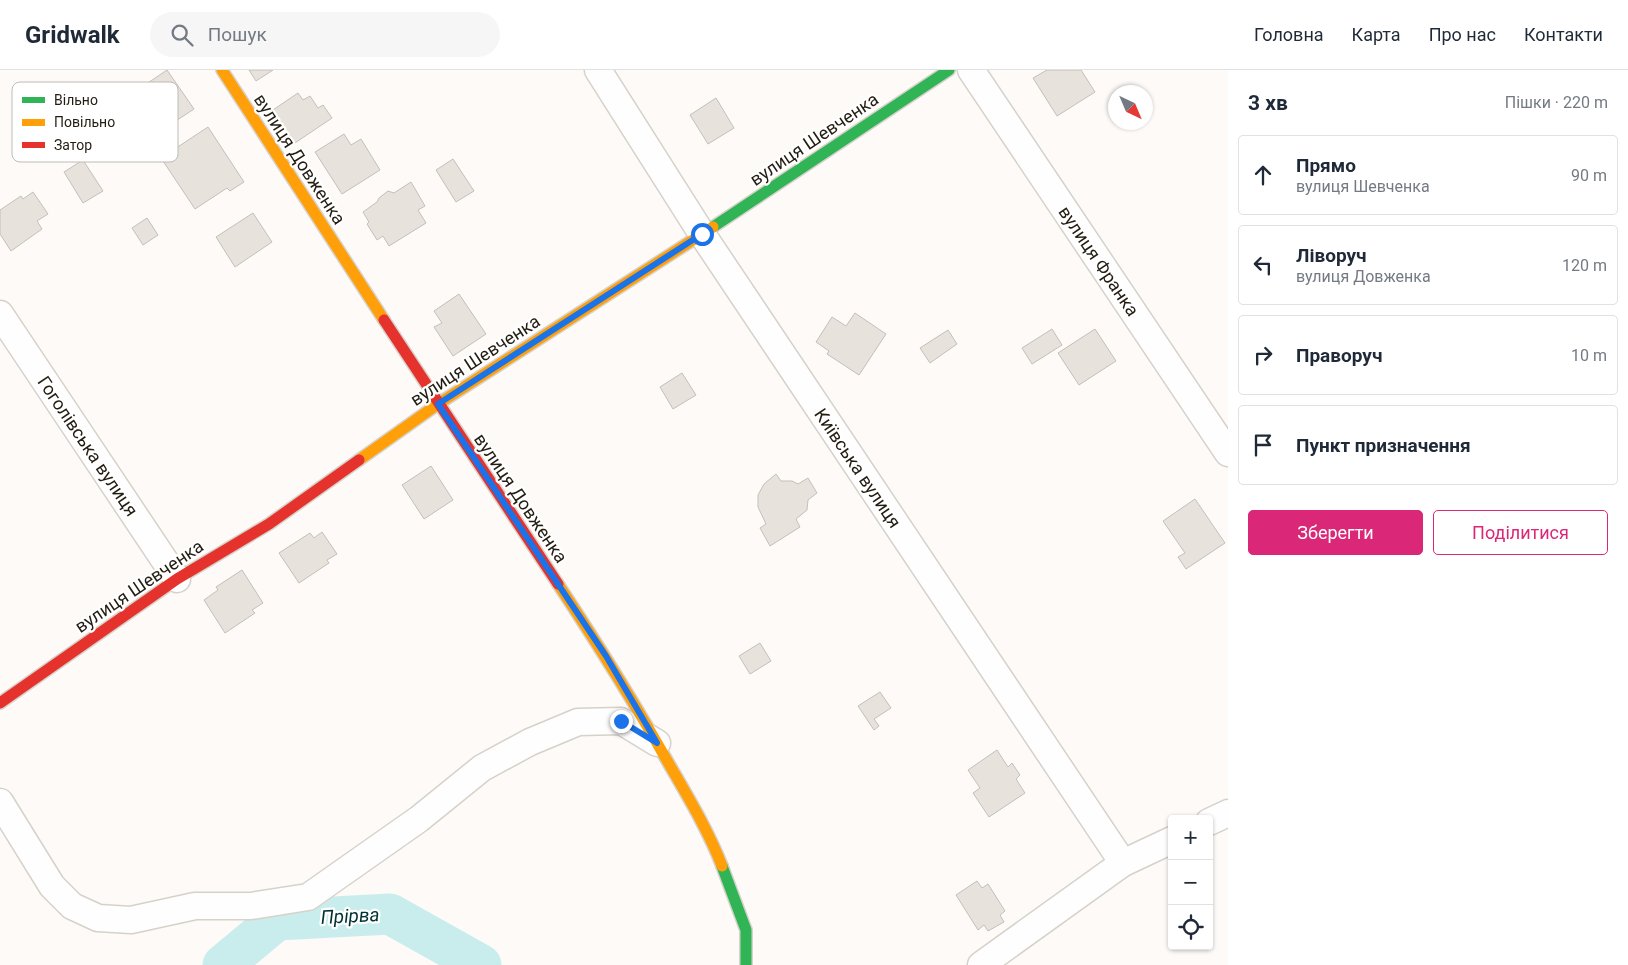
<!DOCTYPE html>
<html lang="uk">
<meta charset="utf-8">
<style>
body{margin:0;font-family:Roboto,sans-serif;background:#f6f6f7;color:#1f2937}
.controls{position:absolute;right:15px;bottom:15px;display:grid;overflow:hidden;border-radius:5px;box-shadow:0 1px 4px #0004}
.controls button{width:45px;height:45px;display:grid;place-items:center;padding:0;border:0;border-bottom:1px solid #e0e1e3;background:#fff;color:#1f2937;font:25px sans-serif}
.compass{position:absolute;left:1108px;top:15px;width:45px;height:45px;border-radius:50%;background:#fff;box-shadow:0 1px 4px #0004;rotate:136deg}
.stop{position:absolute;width:15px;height:15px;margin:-11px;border:4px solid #1a73e8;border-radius:50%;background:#fff}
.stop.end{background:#1a73e8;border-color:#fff;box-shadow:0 1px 5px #0008}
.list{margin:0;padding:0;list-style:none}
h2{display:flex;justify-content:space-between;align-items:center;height:65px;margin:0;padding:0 20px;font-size:21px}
h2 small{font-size:16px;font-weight:400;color:#747a83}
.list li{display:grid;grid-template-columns:32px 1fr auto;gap:15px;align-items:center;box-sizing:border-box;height:80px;margin:0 10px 10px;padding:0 10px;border:1px solid #e0e1e3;border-radius:5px}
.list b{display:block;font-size:19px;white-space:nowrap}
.list p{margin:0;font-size:16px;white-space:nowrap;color:#747a83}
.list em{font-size:16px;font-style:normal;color:#747a83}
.actions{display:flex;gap:10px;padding:15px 20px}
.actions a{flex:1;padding:11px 0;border:1px solid #db2777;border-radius:5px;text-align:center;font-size:18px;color:#db2777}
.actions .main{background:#db2777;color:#fff}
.icon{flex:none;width:28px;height:28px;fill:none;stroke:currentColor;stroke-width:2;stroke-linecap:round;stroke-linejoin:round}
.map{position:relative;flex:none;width:1228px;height:895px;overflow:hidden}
header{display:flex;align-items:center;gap:30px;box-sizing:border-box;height:70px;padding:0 25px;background:#fff;border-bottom:1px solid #e0e1e3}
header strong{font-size:24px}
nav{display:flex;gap:28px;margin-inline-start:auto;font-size:18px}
.search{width:350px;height:45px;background:#f6f6f7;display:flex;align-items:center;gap:12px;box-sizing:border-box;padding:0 18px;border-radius:28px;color:#747a83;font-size:19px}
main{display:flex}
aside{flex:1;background:#fff}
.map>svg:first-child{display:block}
</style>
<header>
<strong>Gridwalk</strong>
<div class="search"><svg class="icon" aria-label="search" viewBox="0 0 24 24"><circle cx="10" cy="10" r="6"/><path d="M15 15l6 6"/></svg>Пошук</div>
<nav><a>Головна</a><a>Карта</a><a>Про нас</a><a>Контакти</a></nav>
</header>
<main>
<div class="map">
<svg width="1228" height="895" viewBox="0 0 1228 895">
<rect width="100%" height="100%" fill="#fdfaf7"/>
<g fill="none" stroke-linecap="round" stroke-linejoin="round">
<!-- river -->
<path stroke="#c9eded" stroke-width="41" d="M223,895l54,-45 113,-6 91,51"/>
</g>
<!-- building -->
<g fill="#e7e2db" stroke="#c4bfb8">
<path d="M167,0l27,39 -41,27 -26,-39z"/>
<path d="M249,0h24l-17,11z"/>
<path d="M1047,0h34l14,22 -38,24 -24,-38z"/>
<path d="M298,23l5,7 7,-4 8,12 5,-3 9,13 -43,29 -22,-33z"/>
<path d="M716,28l18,30 -26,16 -18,-29z"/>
<path d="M208,57l36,55 -14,9 -3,-3 -32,21 -34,-51z"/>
<path d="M344,64l7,11 10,-6 19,31 -38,24 -27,-42z"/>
<path d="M453,89l21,32 -18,11 -20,-32z"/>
<path d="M83,90l20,31 -20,12 -19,-31z"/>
<path d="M411,112l14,24 -7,4 8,13 -37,23 -6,-10 -6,4 -10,-16 2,-2 -6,-10 14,-10 2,-4 9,-7 6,2z"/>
<path d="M33,122l15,22 -11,7 5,8 -31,22 -11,-17v-24l21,-14 2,3z"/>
<path d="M253,143l19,29 -37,25 -19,-30z"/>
<path d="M147,148l11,17 -15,10 -11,-17z"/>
<path d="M459,224l27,40 -33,22 -19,-29 8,-4 -8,-12z"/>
<path d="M855,243l31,21 -27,41 -32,-21 2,-3 -13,-9 16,-25 14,9z"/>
<path d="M1052,259l10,16 -30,19 -10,-16z"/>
<path d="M1095,259l21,32 -37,24 -21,-32z"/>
<path d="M948,260l9,14 -27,19 -10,-15z"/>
<path d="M682,303l14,22 -23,14 -13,-22z"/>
<path d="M431,396l22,34 -29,19 -22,-34z"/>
<path d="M776,404l5,7h11l6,3 10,-6 9,15 -9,7 -1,10 -11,9 4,8 -30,19 -10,-18 6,-4 -8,-17v-12l6,-11z"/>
<path d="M1195,429l30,44 -39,26 -8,-12 7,-4 -22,-32z"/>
<path d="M322,462l15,22 -10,6 2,3 -30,20 -20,-30 31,-20 4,5z"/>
<path d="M242,500l21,33 -11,7 3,3 -30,20 -21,-33 14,-10 -2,-3z"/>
<path d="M760,573l11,18 -21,13 -11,-18z"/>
<path d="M880,622l11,16 -17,11 5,7 -5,4 -16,-24z"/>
<path d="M997,680l11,17 4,-4 8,12 -4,4 9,14 -36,24 -16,-24 7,-5 -12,-18z"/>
<path d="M977,811l5,7 6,-4 17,27 -5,4 4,7 -16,9 -4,-6 -6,5 -22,-35z"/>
</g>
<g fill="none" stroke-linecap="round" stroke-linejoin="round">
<!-- street casing -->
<g stroke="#d6d2ca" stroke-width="29">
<g id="street">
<path d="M598,0l104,164 421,629"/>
<path d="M971,0l257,383"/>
<path d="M0,244l177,265"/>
<path d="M0,732l52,84 20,20 26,12 33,2 64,-14h56l57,-9 111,-78 63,-51 48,-26 48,-20 43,-1 36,22"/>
<path d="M1209,752l19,-9"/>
<path d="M981,895l142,-102 49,-23"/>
</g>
</g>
<!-- fast casing -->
<g stroke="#d6d2ca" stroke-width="14">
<g id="fast">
<path d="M713,157l236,-157"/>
<path d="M722,796l24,64v35"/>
</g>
</g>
<!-- slow casing -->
<g stroke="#d6d2ca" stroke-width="14">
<g id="slow">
<path d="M222,0l162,250"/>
<path d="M359,390l79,-56 275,-177"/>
<path d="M558,514c39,59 76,118 111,180 19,33 39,66 53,102"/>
</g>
</g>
<!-- jam casing -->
<g stroke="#d6d2ca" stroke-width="14">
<g id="jam">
<path d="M384,250l174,264"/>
<path d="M0,633l177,-124 92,-55 90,-64"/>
</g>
</g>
<!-- street -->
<use href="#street" stroke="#fffefe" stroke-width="26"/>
<!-- fast -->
<use href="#fast" stroke="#30b455" stroke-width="11"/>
<!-- slow -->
<use href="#slow" stroke="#ff9f0a" stroke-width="11"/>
<!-- jam -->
<use href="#jam" stroke="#e5322d" stroke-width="11"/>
</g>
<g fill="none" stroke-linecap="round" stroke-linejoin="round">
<!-- route -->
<path stroke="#1a73e8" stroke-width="6" d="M621,651l36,22 -51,-87 -168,-252 264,-170"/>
</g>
<g text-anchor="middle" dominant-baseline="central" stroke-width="4.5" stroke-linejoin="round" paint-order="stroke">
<!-- street labels -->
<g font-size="18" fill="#231d11" stroke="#fff">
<text transform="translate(814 69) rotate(-34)">вулиця Шевченка</text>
<text transform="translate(300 89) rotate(57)">вулиця Довженка</text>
<text transform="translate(1099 191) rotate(56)">вулиця Франка</text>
<text transform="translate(475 290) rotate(-33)">вулиця Шевченка</text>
<text transform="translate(88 376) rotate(56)">Гоголівська вулиця</text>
<text transform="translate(858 398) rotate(56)">Київська вулиця</text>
<text transform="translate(521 428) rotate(56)">вулиця Довженка</text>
<text transform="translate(139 516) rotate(-34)">вулиця Шевченка</text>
</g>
<!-- water labels -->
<g font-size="19" font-style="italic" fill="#003134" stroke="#fff">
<text transform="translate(350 846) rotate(-3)">Прірва</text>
</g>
</g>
<!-- legend -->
<rect x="12" y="12" width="166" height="80" rx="8" fill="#fff" stroke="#bdbbb8" stroke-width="1"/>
<rect x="22" y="27" width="23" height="6" fill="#30b455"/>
<rect x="22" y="49" width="23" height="7" fill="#ff9f0a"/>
<rect x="22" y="72" width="23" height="6" fill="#e5322d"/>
<g font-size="14" fill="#231d11">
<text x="54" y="35">Вільно</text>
<text x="54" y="57">Повільно</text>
<text x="54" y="80">Затор</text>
</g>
</svg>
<div class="controls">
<button>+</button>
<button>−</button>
<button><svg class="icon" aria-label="locate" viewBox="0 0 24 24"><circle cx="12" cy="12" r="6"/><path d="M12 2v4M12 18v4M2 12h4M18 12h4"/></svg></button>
</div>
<svg class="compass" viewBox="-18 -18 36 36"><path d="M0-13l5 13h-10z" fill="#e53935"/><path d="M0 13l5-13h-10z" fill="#747a83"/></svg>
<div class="stop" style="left:702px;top:164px"></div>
<div class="stop end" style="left:621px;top:651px"></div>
</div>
<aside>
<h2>3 хв<small>Пішки · 220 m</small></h2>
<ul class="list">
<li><svg class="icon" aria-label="ahead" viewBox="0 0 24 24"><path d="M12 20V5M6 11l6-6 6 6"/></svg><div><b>Прямо</b><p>вулиця Шевченка</p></div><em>90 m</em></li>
<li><svg class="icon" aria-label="left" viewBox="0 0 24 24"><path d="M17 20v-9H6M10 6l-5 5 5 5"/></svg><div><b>Ліворуч</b><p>вулиця Довженка</p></div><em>120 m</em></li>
<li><svg class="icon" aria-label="right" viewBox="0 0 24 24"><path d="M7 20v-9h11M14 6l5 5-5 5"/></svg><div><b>Праворуч</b></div><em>10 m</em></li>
<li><svg class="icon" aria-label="arrive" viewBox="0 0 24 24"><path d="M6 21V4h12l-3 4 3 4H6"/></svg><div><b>Пункт призначення</b></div></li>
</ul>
<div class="actions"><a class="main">Зберегти</a><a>Поділитися</a></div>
</aside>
</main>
